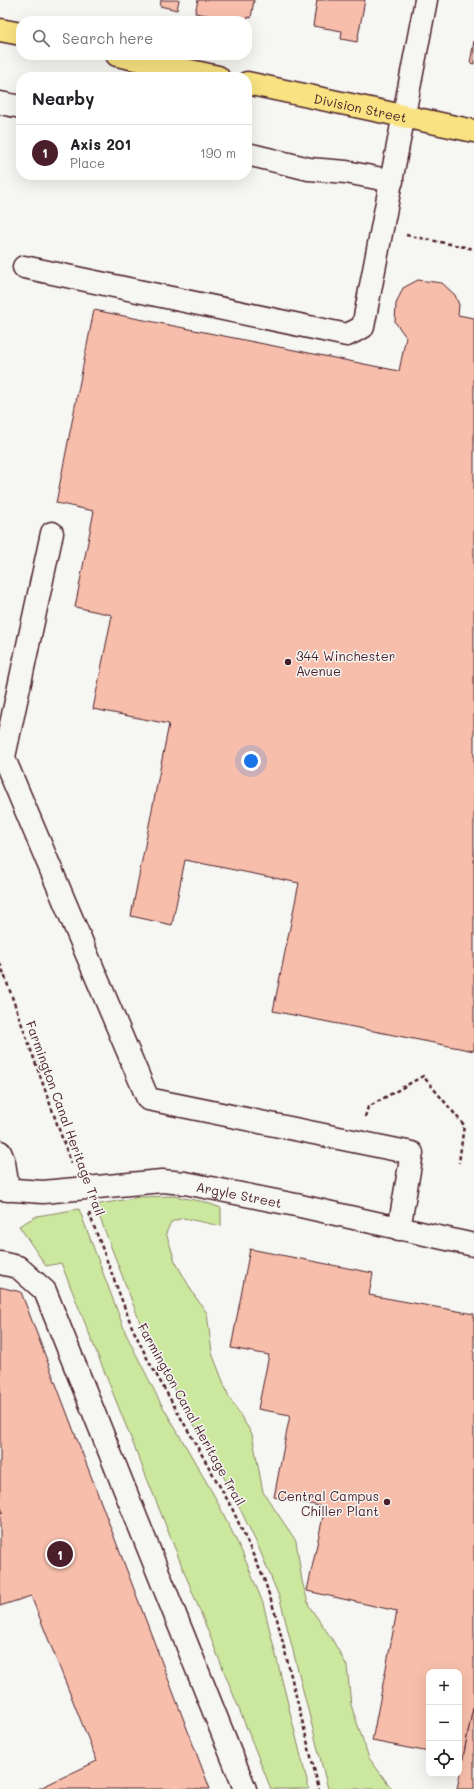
<!DOCTYPE html>
<meta charset="utf-8">
<style>
body{margin:0;font-family:Mali,sans-serif;background:#f2f2f2;color:#202124}
.controls{position:absolute;right:12px;bottom:12px;display:grid;overflow:hidden;border-radius:8px;box-shadow:0 4px 16px #0002}
.controls button{width:36px;height:36px;display:grid;place-items:center;padding:0;border:0;border-bottom:1px solid #e0e0e0;background:#fff;color:#202124;font:20px sans-serif}
.you{position:absolute;left:251px;top:761px;width:14px;height:14px;margin:-10px;border:3px solid #fff;border-radius:50%;background:#1a73e8;box-shadow:0 0 0 6px #1a73e833}
.badge{display:grid;place-items:center;width:26px;height:26px;border-radius:50%;background:#4a1f2b;color:#fff;font-size:13px;font-weight:700}
.pin{position:absolute;translate:-50% -50%;border:2px solid #fff;box-shadow:0 1px 4px #0006}
.list{margin:0;padding:0;list-style:none}
h2{display:flex;justify-content:space-between;align-items:center;height:52px;margin:0;padding:0 16px;font-size:17px}
h2 small{font-size:13px;font-weight:400;color:#757577}
.list li{display:grid;grid-template-columns:26px 1fr auto;gap:12px;align-items:center;box-sizing:border-box;height:56px;padding:0 16px;border-top:1px solid #e0e0e0}
.list b{display:block;font-size:15px;white-space:nowrap}
.list p{margin:0;font-size:13px;white-space:nowrap;color:#757577}
.list em{font-size:13px;font-style:normal;color:#757577}
.icon{flex:none;width:22px;height:22px;fill:none;stroke:currentColor;stroke-width:2;stroke-linecap:round;stroke-linejoin:round}
.map{position:relative;flex:none;width:474px;height:1789px;overflow:hidden}
.search{position:absolute;background:#fff;box-shadow:0 4px 16px #0002;left:16px;top:16px;width:236px;height:44px;display:flex;align-items:center;gap:10px;box-sizing:border-box;padding:0 14px;border-radius:16px;color:#757577;font-size:15px}
.panel{position:absolute;background:#fff;box-shadow:0 4px 16px #0002;left:16px;top:72px;width:236px;height:108px;border-radius:16px}
.map>svg:first-child{display:block}
</style>
<div class="map">
<svg width="474" height="1789" viewBox="0 0 474 1789">
<rect width="100%" height="100%" fill="#f6f6f2"/>
<filter id="ink" filterUnits="userSpaceOnUse"><feTurbulence type="fractalNoise" baseFrequency=".025" numOctaves="2"/><feDisplacementMap in="SourceGraphic" scale="8" xChannelSelector="R" yChannelSelector="G"/><feConvolveMatrix kernelMatrix="1 2 1 2 8 2 1 2 1" color-interpolation-filters="sRGB"/></filter>
<g filter="url(#ink)">
<!-- green -->
<g fill="#cce89f" stroke="#8b8465">
<path d="M173,1196l32,6 16,6v18l-38,-8 -12,4 -5,11 9,28 19,34 13,18 5,40 17,44 23,37 11,58 33,49 6,40 7,25 23,33 15,27 4,39 18,53 23,31h-64l-48,-190 -22,-53 -27,-56 -57,-101 -31,-59 -48,-125 45,-8z"/>
<path d="M79,1209l47,125 33,66 56,97 27,55 21,51 46,186h-38l-210,-526 -15,3 -27,-40 18,-10z"/>
</g>
<!-- building -->
<g fill="#f7bfab" stroke="#4a1f2b">
<path d="M161,0h18l-2,10 -17,-4z"/>
<path d="M198,0h56l-3,18 -3,-1 -1,5 -52,-9z"/>
<path d="M317,0h48l-8,42 -16,-3 1,-8 -29,-5z"/>
<path d="M474,41v23l-4,-1z"/>
<path d="M418,280l24,3 13,12 4,10 -1,10 16,3v733l-201,-40 26,-128 -114,-23 -13,65 -41,-9 38,-192 -76,-15 19,-94 -37,-8 19,-96 -38,-8 38,-193 305,61 7,-34 -11,-15 1,-18 7,-16z"/>
<path d="M250,1249l123,24 -4,22 105,19v389l-11,55 -4,-1v-85h-30v80l-57,-11 25,-130 -90,-20 18,-84 -51,-10 16,-82 -32,-6 11,-54 -38,-7z"/>
<path d="M0,1287l21,5 189,497h-172l59,-28 -66,-165 -31,10v-93l3,-1 -3,-7z"/>
<path d="M474,1703v86h-17l6,-31z"/>
</g>
<g fill="none" stroke-linecap="round" stroke-linejoin="round">
<!-- minor casing -->
<g stroke="#4a1f2b" stroke-width="25">
<g id="minor">
<path d="M0,103l21,4"/>
<path d="M247,154l62,15 37,3 46,9"/>
<path d="M24,267l323,68 16,-8 63,-327"/>
<path d="M0,749l148,350 264,54 -13,76"/>
<path d="M4,757l48,-224"/>
<path d="M0,1152l4,10 4,28"/>
<path id="s1" d="M0,1189l43,3 119,-11 23,2 111,22 178,40"/>
<path d="M0,1263l18,4 27,24 200,498"/>
</g>
</g>
<!-- major casing -->
<g stroke="#4a1f2b" stroke-width="25">
<g id="major">
<path d="M0,30l21,4"/>
<path d="M117,55l101,22"/>
<path id="s2" d="M247,83l227,48"/>
</g>
</g>
<!-- path -->
<g stroke="#4a1f2b" stroke-width="2.5" stroke-dasharray="4 3" stroke-linecap="butt">
<path d="M406,235l68,14"/>
<path d="M0,963l71,200"/>
<path d="M365,1117l3,-10 55,-31 41,49 -5,38"/>
<path d="M89,1213l43,114 16,33 83,146 33,73 13,40 42,170"/>
</g>
<!-- minor -->
<use href="#minor" stroke="#f6f6f2" stroke-width="22"/>
<!-- major -->
<use href="#major" stroke="#f8e281" stroke-width="22"/>
</g>
</g>
<!-- markers -->
<g fill="#4a1f2b" stroke="#f6f6f2" stroke-width="1.5">
<circle cx="288" cy="662" r="4"/>
<circle cx="387" cy="1502" r="4"/>
</g>
<g text-anchor="middle" dominant-baseline="central" stroke-width="3" stroke-linejoin="round" paint-order="stroke">
<!-- street labels -->
<g font-size="13" fill="#4a1f2b" stroke="#f6f6f2">
<text stroke="none"><textPath href="#s2" startOffset="116">Division Street</textPath></text>
<text transform="translate(66 1118) rotate(70)">Farmington Canal Heritage Trail</text>
<text stroke="none"><textPath href="#s1" startOffset="241">Argyle Street</textPath></text>
<text transform="translate(192 1414) rotate(61)">Farmington Canal Heritage Trail</text>
</g>
<!-- poi labels -->
<g font-size="13" fill="#4a1f2b" stroke="#f6f6f2" text-anchor="start">
<text x="296" y="655">344 Winchester<tspan x="296" dy="15">Avenue</tspan></text>
<text x="379" y="1495" text-anchor="end">Central Campus<tspan x="379" dy="15">Chiller Plant</tspan></text>
</g>
</g>
</svg>
<div class="controls">
<button>+</button>
<button>−</button>
<button><svg class="icon" aria-label="locate" viewBox="0 0 24 24"><circle cx="12" cy="12" r="6"/><path d="M12 2v4M12 18v4M2 12h4M18 12h4"/></svg></button>
</div>
<div class="you"></div>
<div class="pin badge" style="left:60px;top:1554px">1</div>
<div class="search"><svg class="icon" aria-label="search" viewBox="0 0 24 24"><circle cx="10" cy="10" r="6"/><path d="M15 15l6 6"/></svg>Search here</div>
<section class="panel">
<h2>Nearby<small></small></h2>
<ul class="list">
<li><span class="badge">1</span><div><b>Axis 201</b><p>Place</p></div><em>190 m</em></li>
</ul>
</section>
</div>
